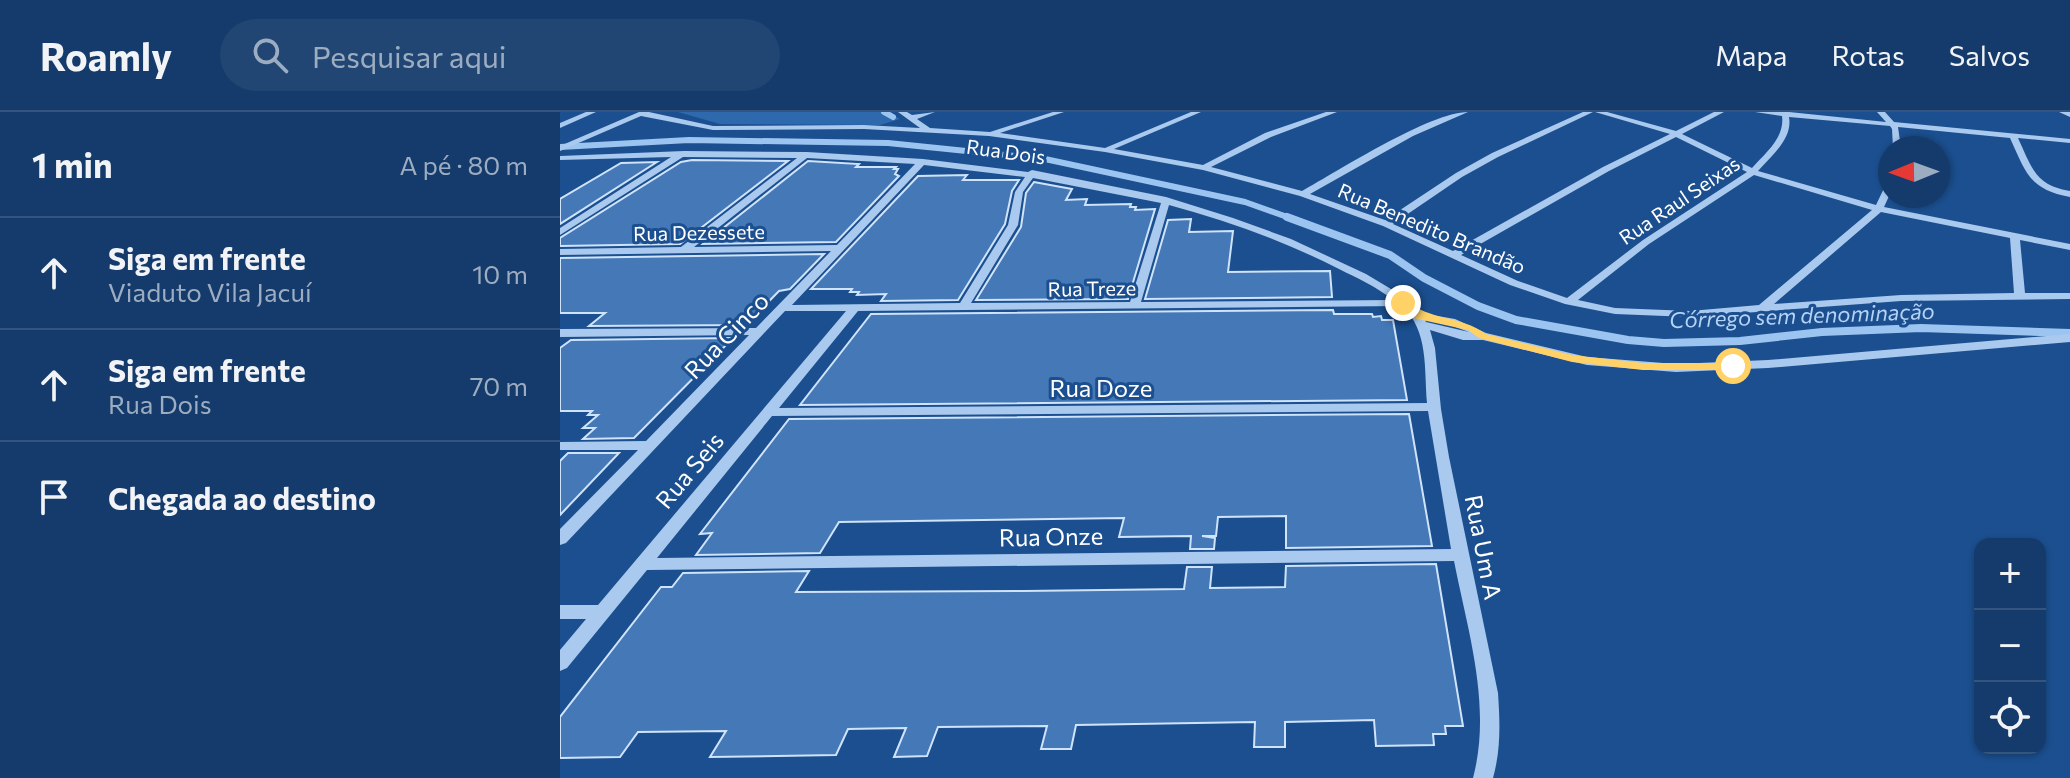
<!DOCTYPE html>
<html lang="pt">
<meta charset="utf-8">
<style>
body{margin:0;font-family:Commissioner,sans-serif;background:#214673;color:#f1f3f6}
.controls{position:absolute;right:24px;bottom:24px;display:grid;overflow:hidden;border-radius:16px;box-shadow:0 2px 6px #0004}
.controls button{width:72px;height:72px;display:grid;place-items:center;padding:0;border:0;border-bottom:2px solid #33557e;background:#143b6b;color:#f1f3f6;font:40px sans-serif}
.compass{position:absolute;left:1318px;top:24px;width:72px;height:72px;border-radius:50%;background:#143b6b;box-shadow:0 2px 6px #0004;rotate:269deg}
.stop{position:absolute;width:24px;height:24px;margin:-18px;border:6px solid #ffd166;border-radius:50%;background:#fff}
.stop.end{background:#ffd166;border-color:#fff;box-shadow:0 2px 8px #0008}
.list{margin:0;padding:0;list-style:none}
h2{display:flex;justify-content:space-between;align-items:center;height:104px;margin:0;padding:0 32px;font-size:34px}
h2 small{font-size:26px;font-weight:400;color:#9dadc1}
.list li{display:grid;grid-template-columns:52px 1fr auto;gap:24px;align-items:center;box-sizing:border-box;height:112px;padding:0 32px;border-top:2px solid #33557e}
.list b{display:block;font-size:30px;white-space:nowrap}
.list p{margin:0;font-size:26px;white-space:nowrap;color:#9dadc1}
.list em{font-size:26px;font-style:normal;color:#9dadc1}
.icon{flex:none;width:44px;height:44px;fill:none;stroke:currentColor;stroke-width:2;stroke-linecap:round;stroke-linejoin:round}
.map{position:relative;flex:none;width:1510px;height:666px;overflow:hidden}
header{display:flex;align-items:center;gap:48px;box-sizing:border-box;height:112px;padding:0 40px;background:#143b6b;border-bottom:2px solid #33557e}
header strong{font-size:38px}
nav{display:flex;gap:44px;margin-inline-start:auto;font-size:28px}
.search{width:560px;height:72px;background:#214673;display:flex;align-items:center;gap:20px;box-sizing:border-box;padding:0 28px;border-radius:44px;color:#9dadc1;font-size:30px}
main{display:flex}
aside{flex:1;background:#143b6b}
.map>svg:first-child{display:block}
</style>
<header>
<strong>Roamly</strong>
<div class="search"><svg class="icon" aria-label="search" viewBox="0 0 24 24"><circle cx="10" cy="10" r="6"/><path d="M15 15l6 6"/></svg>Pesquisar aqui</div>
<nav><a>Mapa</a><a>Rotas</a><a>Salvos</a></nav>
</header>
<main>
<aside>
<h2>1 min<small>A pé · 80 m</small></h2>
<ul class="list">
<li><svg class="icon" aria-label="ahead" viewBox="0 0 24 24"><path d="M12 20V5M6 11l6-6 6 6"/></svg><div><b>Siga em frente</b><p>Viaduto Vila Jacuí</p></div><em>10 m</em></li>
<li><svg class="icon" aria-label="ahead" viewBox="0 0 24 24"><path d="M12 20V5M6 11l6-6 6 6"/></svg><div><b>Siga em frente</b><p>Rua Dois</p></div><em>70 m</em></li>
<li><svg class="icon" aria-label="arrive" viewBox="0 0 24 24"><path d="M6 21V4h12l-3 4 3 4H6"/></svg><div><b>Chegada ao destino</b></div></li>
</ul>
</aside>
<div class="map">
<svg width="1510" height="666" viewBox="0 0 1510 666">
<rect width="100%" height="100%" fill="#1b4f8f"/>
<!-- green -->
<path fill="#2e69ad" d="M118,0h211l11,7 -20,6 -160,-1z"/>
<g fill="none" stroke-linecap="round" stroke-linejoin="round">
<!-- stream-far1 -->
<g stroke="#9cc4f0" stroke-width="6">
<path d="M324,0l9,5"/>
<path d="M0,35l129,-7 199,3 157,16 200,43 48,17"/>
</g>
<!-- stream -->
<path stroke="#9cc4f0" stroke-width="8" d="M727,105l103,38 34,23 54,28 38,14 112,20 36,3 76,-2 82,-9 99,-4 149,5"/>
</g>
<!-- building -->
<g fill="#4478b7" stroke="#cfe3fa" stroke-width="2">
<path d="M132,48l96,1 -108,83 -120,2v-8l121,-76z"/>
<path d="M248,49l51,3 -3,3h40l-2,2h4l-3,5 4,2 -63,66 -133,2z"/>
<path d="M97,50l-97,62v-25l61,-36z"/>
<path d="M407,63l-4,5h56l-7,11 -7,33 -47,76 -77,1 5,-7 -29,1 2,-3h-9l2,-3h-41l107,-113z"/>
<path d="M474,70l38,7 -6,11 21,-1 -2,6 46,-1 -1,3h6l-1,3 20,-1 -27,90 -152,1 45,-73 5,-34z"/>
<path d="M631,107l-2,13 44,-1 -5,41 102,-1 2,26 -187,2 23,-79z"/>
<path d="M264,142l-34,35 -11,2 -33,34 -157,1 16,-13h-45v-55z"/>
<path d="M773,198l1,4h38l1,3 8,-1 1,4h11l14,80 -607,5 71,-91z"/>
<path d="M173,226l-99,100 -51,1 12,-11h-12l15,-13h-10l4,-4h-32v-63l11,-8z"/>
<path d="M849,302l23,132 -146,2v-32l-68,1 -2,19h-14l13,2 -1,11h-24l1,-13 -72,1 5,-19 -285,4 -19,31 -124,2 16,-22 -12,1 89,-115z"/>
<path d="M8,341h51l-59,62v-54z"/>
<path d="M876,452l27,162h-18l1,8h-13l1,11 -58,1 -2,-26 -89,2v25h-31l1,-25 -179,3 -5,24h-30l6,-23 -109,1 -11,29 -33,1 12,-29 -58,1 -12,26 -126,2 16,-26 -88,1 -18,25 -60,1v-41l101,-130h11l11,-14 126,-2 -13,21 228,-1 160,-2 3,-22h25l-2,21 75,-1 1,-21z"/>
</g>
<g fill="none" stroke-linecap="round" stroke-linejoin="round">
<!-- minor -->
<g fill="#a9c9ee" fill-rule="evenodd">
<path d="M26,0h10l-36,16v-5z"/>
<path d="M79,0h10l64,14 151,-1 56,3 -22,-16h9l5,3 23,-3 -18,7 13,9 60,4 63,-20h11l-64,21 105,15 86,-36h10l-87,37 89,16 62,-32 61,-21h11l-66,25 -60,30 91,24c36,-20 128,-79 166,-79l-55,24 -103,58 75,26 71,-47 36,-20 91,-41h10l-95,45 -36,20 -69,47 60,27 150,-84 67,-33 -75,-22h12l69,19 38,-19h10l-42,22 70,34c13,-15 33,-30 30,-52l-27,-4h34l97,10 -9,-10h8l9,10 176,17v4l-52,-5c14,30 17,47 52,53v6c-41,-8 -44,-24 -60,-59l-112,-11 3,21h-8l-1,-19 -2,-3 -101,-9c4,22 -18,39 -31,54l118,34 10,-21 4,-3v13l-6,13 186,37v6l-50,-10 5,53h45v6l-169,2 -211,16 -75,-3 -50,-10 -55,-19 -127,-59 -83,-30 -97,-26 -98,-18 -116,-16 -125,-7 -151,1 -72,-14 -81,35v-5zM1116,25l71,35 -104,68 -76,58 -49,-17 -57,-26 148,-84zM1194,63l118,35 -113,95 -69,6 -75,-3 -37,-8 71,-56zM1321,100l129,26 4,55 -113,2 -127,9z"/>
<path d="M1499,0h11v5z"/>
<path d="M124,39l123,1 116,7 105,13 4,-2 134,27 67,21 58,21 75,35 30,18 24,21 35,6 31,14 101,24 89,7 92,-4 302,-26v8l-302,26 -92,4 -89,-7 -104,-25h-20l-33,-10 5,18 6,61 8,48 49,236c2,30 3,56 -5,85h-20c19,-72 -5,-146 -19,-217l-807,9 -80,98 -7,3v-21l26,-31h-26v-14h38l248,-294h-61l-219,232 -6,2v-16l78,-79h-78v-8l86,-1 103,-106 -189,2v-8l196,-1 75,-77 -271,4v-6l121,-2 116,-89 -114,-1 -123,78v-7l111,-71 -111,3v-4zM247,46l108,6 -78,81 -143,2zM364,53l101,12 -10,15 -7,33 -48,78 -168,2zM473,66l128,25 -31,99 -159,1 47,-78 5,-33zM609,93c59,16 115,36 170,64 18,9 38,18 54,31l-252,2zM842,194c27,25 22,63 25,97l-648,5 79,-97zM865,208l22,4 22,8 -43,-10zM868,299l23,138 -794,9 115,-142z"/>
</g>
</g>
<!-- route -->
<path fill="#ffd166" d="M839,188h7c23,21 54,15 80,34l86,21 71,8h90l6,3 -6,4h-90l-71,-8 -93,-24 -11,-8 -55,-12 -14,-13z"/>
<g text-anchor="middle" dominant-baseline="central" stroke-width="6" stroke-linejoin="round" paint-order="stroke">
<!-- far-street labels -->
<g font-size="20" fill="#fff" stroke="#1b4f8f">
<text transform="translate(446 39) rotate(8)">Rua Dois</text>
<text transform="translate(1119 88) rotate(-34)">Rua Raul Seixas</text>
<text transform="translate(872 116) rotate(23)">Rua Benedito Brandão</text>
<text transform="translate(139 120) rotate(-1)">Rua Dezessete</text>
<text transform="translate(532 176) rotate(-1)">Rua Treze</text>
</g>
<!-- far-water labels -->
<g font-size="22" font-style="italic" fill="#b5d3f5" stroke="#1b4f8f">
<text transform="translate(1242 203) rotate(-2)">Córrego sem denominação</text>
</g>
<!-- street labels -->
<g font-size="24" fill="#fff" stroke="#1b4f8f">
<text transform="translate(166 223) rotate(-46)">Rua Cinco</text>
<text x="541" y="275">Rua Doze</text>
<text transform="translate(129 358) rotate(-50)">Rua Seis</text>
<text transform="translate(491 424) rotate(-1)">Rua Onze</text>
<text transform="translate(924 435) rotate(79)">Rua Um A</text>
</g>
</g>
</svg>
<div class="controls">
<button>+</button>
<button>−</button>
<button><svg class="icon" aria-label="locate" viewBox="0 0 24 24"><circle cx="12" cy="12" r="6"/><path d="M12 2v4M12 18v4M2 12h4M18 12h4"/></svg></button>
</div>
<svg class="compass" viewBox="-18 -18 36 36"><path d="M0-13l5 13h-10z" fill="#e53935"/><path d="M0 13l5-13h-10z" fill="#9dadc1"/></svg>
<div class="stop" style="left:1173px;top:254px"></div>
<div class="stop end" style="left:843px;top:191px"></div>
</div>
</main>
